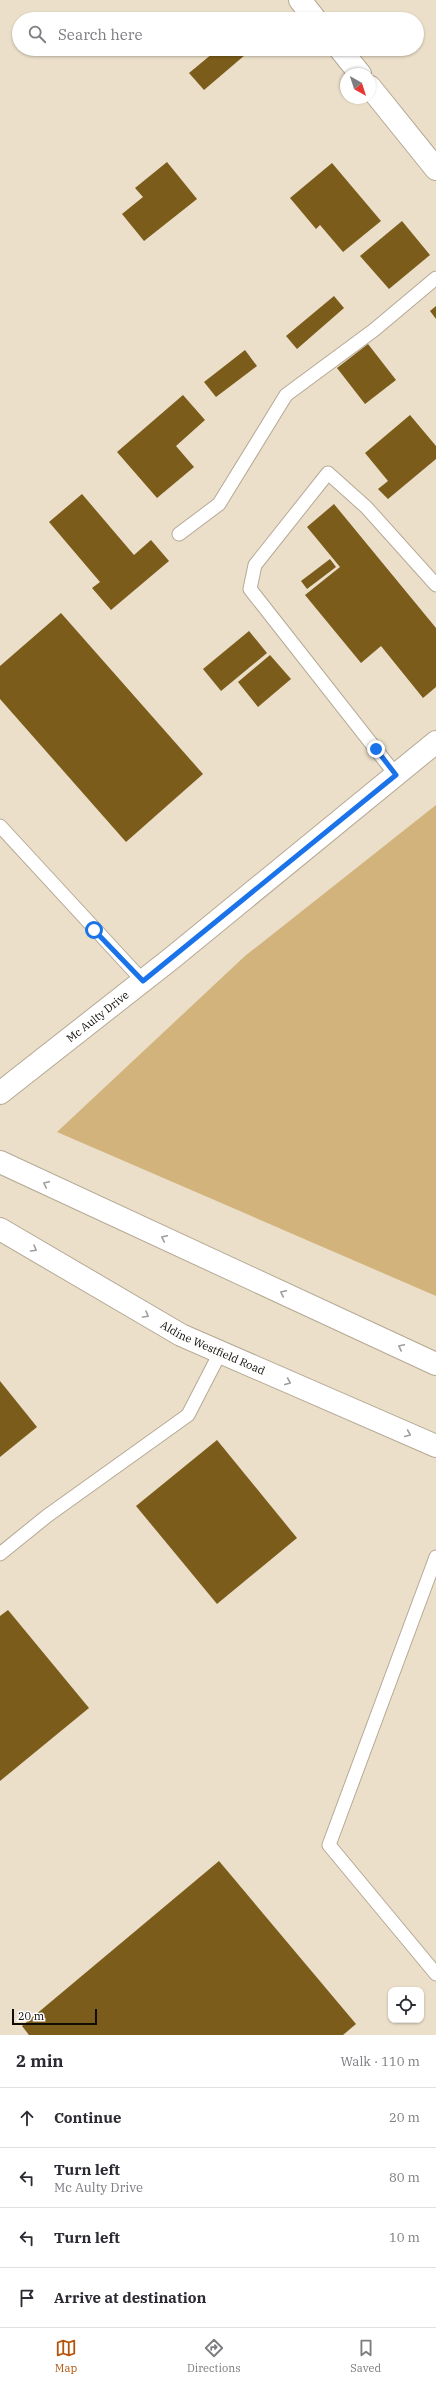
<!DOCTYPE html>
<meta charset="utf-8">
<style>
body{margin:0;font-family:"IBM Plex Serif",serif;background:#f7f7f7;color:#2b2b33}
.controls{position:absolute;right:12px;bottom:12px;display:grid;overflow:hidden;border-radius:8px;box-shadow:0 1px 3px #0004}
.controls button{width:36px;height:36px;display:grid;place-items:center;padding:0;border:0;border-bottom:1px solid #e1e1e2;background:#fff;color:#2b2b33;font:20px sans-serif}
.compass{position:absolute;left:340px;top:68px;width:36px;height:36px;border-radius:50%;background:#fff;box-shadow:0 1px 3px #0004;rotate:141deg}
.scale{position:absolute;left:12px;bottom:10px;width:85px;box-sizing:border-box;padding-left:4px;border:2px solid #100c06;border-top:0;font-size:11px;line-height:14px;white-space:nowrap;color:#100c06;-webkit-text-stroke:3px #fff;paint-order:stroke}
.stop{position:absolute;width:12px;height:12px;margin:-9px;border:3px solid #1a73e8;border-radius:50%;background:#fff}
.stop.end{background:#1a73e8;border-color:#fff;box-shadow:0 1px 4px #0008}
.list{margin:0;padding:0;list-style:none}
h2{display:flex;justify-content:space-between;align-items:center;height:52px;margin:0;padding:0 16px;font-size:17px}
h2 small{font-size:13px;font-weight:400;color:#7c7c81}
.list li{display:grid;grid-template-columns:26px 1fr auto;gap:12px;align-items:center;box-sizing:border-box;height:60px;padding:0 16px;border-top:1px solid #e1e1e2}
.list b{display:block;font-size:15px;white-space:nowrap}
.list p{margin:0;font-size:13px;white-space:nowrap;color:#7c7c81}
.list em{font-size:13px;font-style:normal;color:#7c7c81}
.icon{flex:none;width:22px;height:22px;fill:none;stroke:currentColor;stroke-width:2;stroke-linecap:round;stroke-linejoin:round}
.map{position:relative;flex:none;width:436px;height:2035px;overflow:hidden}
.search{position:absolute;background:#fff;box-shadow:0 1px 3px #0004;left:12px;right:12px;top:12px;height:44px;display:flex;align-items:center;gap:10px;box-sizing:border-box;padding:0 14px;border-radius:22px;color:#7c7c81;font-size:15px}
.sheet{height:292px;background:#fff}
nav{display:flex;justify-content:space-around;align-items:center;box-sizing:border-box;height:56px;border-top:1px solid #e1e1e2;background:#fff;font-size:11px;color:#7c7c81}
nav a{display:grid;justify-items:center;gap:2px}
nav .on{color:#b45309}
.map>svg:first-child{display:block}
</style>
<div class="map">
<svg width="436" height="2035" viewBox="0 0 436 2035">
<rect width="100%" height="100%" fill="#ebdfc9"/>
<!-- green -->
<path fill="#d2b37b" d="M436,805v491l-379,-164 188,-176z"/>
<!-- building -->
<g fill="#7b5c1a">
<path d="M218,49h34l-48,41 -15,-17z"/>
<path d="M167,162l30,37 -53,42 -22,-27 21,-17 -8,-9z"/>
<path d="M332,163l49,58 -38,31 -23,-27 -4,4 -26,-31z"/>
<path d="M402,221l28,34 -41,34 -29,-33z"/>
<path d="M334,296l10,12 -47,41 -11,-13z"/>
<path d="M436,306v13l-6,-8z"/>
<path d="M368,344l28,36 -31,24 -28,-36z"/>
<path d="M245,350l12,16 -41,31 -12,-15z"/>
<path d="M183,395l22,25 -29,26 18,21 -37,31 -40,-46z"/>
<path d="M410,415l26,31v13l-48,40 -10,-10 10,-8 -23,-28z"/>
<path d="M82,494l52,61 17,-15 18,21 -58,49 -19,-22 8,-6 -51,-60z"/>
<path d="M334,504l102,124v59l-13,11 -42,-52 -20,17 -56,-68 35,-28 -33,-40z"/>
<path d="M330,559l6,8 -29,22 -6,-8z"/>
<path d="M61,613l142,161 -77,68 -126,-143v-33z"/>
<path d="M249,631l18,22 -46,38 -18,-22z"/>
<path d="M270,655l21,24 -33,28 -20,-25z"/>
<path d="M0,1381l37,46 -37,30z"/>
<path d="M217,1440l80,98 -80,66 -81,-98z"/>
<path d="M8,1610l81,98 -89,73v-165z"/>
<path d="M219,1861l137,163 -13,11h-314l-7,-9z"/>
</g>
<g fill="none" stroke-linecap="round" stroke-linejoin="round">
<!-- service casing -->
<g stroke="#b5a995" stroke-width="15">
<g id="service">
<path d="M179,534l40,-30 67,-109 88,-65 62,-52"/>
<path d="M396,775l-146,-186 5,-24 73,-92 38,34 70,78"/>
<path d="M0,826l143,155"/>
<path d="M0,1554l47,-38 141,-101 32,-62"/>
<path d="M436,1557l-107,288 107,129"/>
</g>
</g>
<!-- minor casing -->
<g stroke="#b5a995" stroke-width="24">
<g id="minor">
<path d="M300,0l15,19"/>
<path d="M340,49l20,25"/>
<path d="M370,87l66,82"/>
<path id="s1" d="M0,1093l172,-135 264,-216"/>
</g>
</g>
<!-- secondary casing -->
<g stroke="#b5a995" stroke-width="24">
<g id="secondary">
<path d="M0,1162l436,202"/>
<path id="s2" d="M0,1229l181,106 255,111"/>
</g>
</g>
<!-- service -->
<use href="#service" stroke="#fff" stroke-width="13"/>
<!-- minor -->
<use href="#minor" stroke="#fff" stroke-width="22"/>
<!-- secondary -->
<use href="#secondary" stroke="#fff" stroke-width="22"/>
</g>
<!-- one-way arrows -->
<defs><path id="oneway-chevron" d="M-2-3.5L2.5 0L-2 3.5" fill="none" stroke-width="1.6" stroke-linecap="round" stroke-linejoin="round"/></defs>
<g stroke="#9f9e9b">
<use href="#oneway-chevron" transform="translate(46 1184) rotate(-155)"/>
<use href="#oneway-chevron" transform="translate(164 1238) rotate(-155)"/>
<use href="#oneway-chevron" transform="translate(34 1249) rotate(30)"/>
<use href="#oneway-chevron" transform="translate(283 1293) rotate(-155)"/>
<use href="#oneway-chevron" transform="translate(146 1315) rotate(30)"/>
<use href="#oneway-chevron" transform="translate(401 1347) rotate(-155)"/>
<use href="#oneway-chevron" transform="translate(288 1382) rotate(23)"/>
<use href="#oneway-chevron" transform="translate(408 1434) rotate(23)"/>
</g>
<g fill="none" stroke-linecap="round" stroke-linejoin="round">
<!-- route -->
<path stroke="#1a73e8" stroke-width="5" d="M94,930l49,51 253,-206 -20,-26"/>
</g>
<g text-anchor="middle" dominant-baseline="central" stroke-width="3" stroke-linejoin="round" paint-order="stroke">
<!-- street labels -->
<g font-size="11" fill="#100c06" stroke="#fff">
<text stroke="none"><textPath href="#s1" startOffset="124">Mc Aulty Drive</textPath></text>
<text stroke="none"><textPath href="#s2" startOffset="244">Aldine Westfield Road</textPath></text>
</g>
</g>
</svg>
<div class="controls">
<button><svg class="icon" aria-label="locate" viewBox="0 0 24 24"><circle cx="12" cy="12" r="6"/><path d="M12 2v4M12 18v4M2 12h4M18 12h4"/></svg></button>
</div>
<svg class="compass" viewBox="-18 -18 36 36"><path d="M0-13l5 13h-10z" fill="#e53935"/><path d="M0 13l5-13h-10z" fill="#7c7c81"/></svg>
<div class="scale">20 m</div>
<div class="stop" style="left:94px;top:930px"></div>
<div class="stop end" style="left:376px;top:749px"></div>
<div class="search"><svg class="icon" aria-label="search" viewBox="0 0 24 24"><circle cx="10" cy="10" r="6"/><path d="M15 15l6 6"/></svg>Search here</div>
</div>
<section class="sheet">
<h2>2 min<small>Walk · 110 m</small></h2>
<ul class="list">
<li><svg class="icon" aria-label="ahead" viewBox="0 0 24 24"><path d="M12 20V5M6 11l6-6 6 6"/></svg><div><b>Continue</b></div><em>20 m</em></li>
<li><svg class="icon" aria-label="left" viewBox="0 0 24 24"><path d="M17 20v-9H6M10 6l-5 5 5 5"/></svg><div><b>Turn left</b><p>Mc Aulty Drive</p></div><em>80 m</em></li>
<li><svg class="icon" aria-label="left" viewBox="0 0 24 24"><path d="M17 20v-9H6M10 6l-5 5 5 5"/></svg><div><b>Turn left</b></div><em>10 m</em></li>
<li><svg class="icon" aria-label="arrive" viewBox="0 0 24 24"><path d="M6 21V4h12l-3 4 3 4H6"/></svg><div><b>Arrive at destination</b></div></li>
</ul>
</section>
<nav>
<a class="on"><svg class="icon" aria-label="map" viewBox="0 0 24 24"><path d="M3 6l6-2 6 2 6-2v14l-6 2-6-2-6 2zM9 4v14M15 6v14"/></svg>Map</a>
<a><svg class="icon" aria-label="directions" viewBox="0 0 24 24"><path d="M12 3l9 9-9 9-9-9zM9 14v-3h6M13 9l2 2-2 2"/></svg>Directions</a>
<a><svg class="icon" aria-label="saved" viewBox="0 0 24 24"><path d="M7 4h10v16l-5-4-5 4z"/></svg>Saved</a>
</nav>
